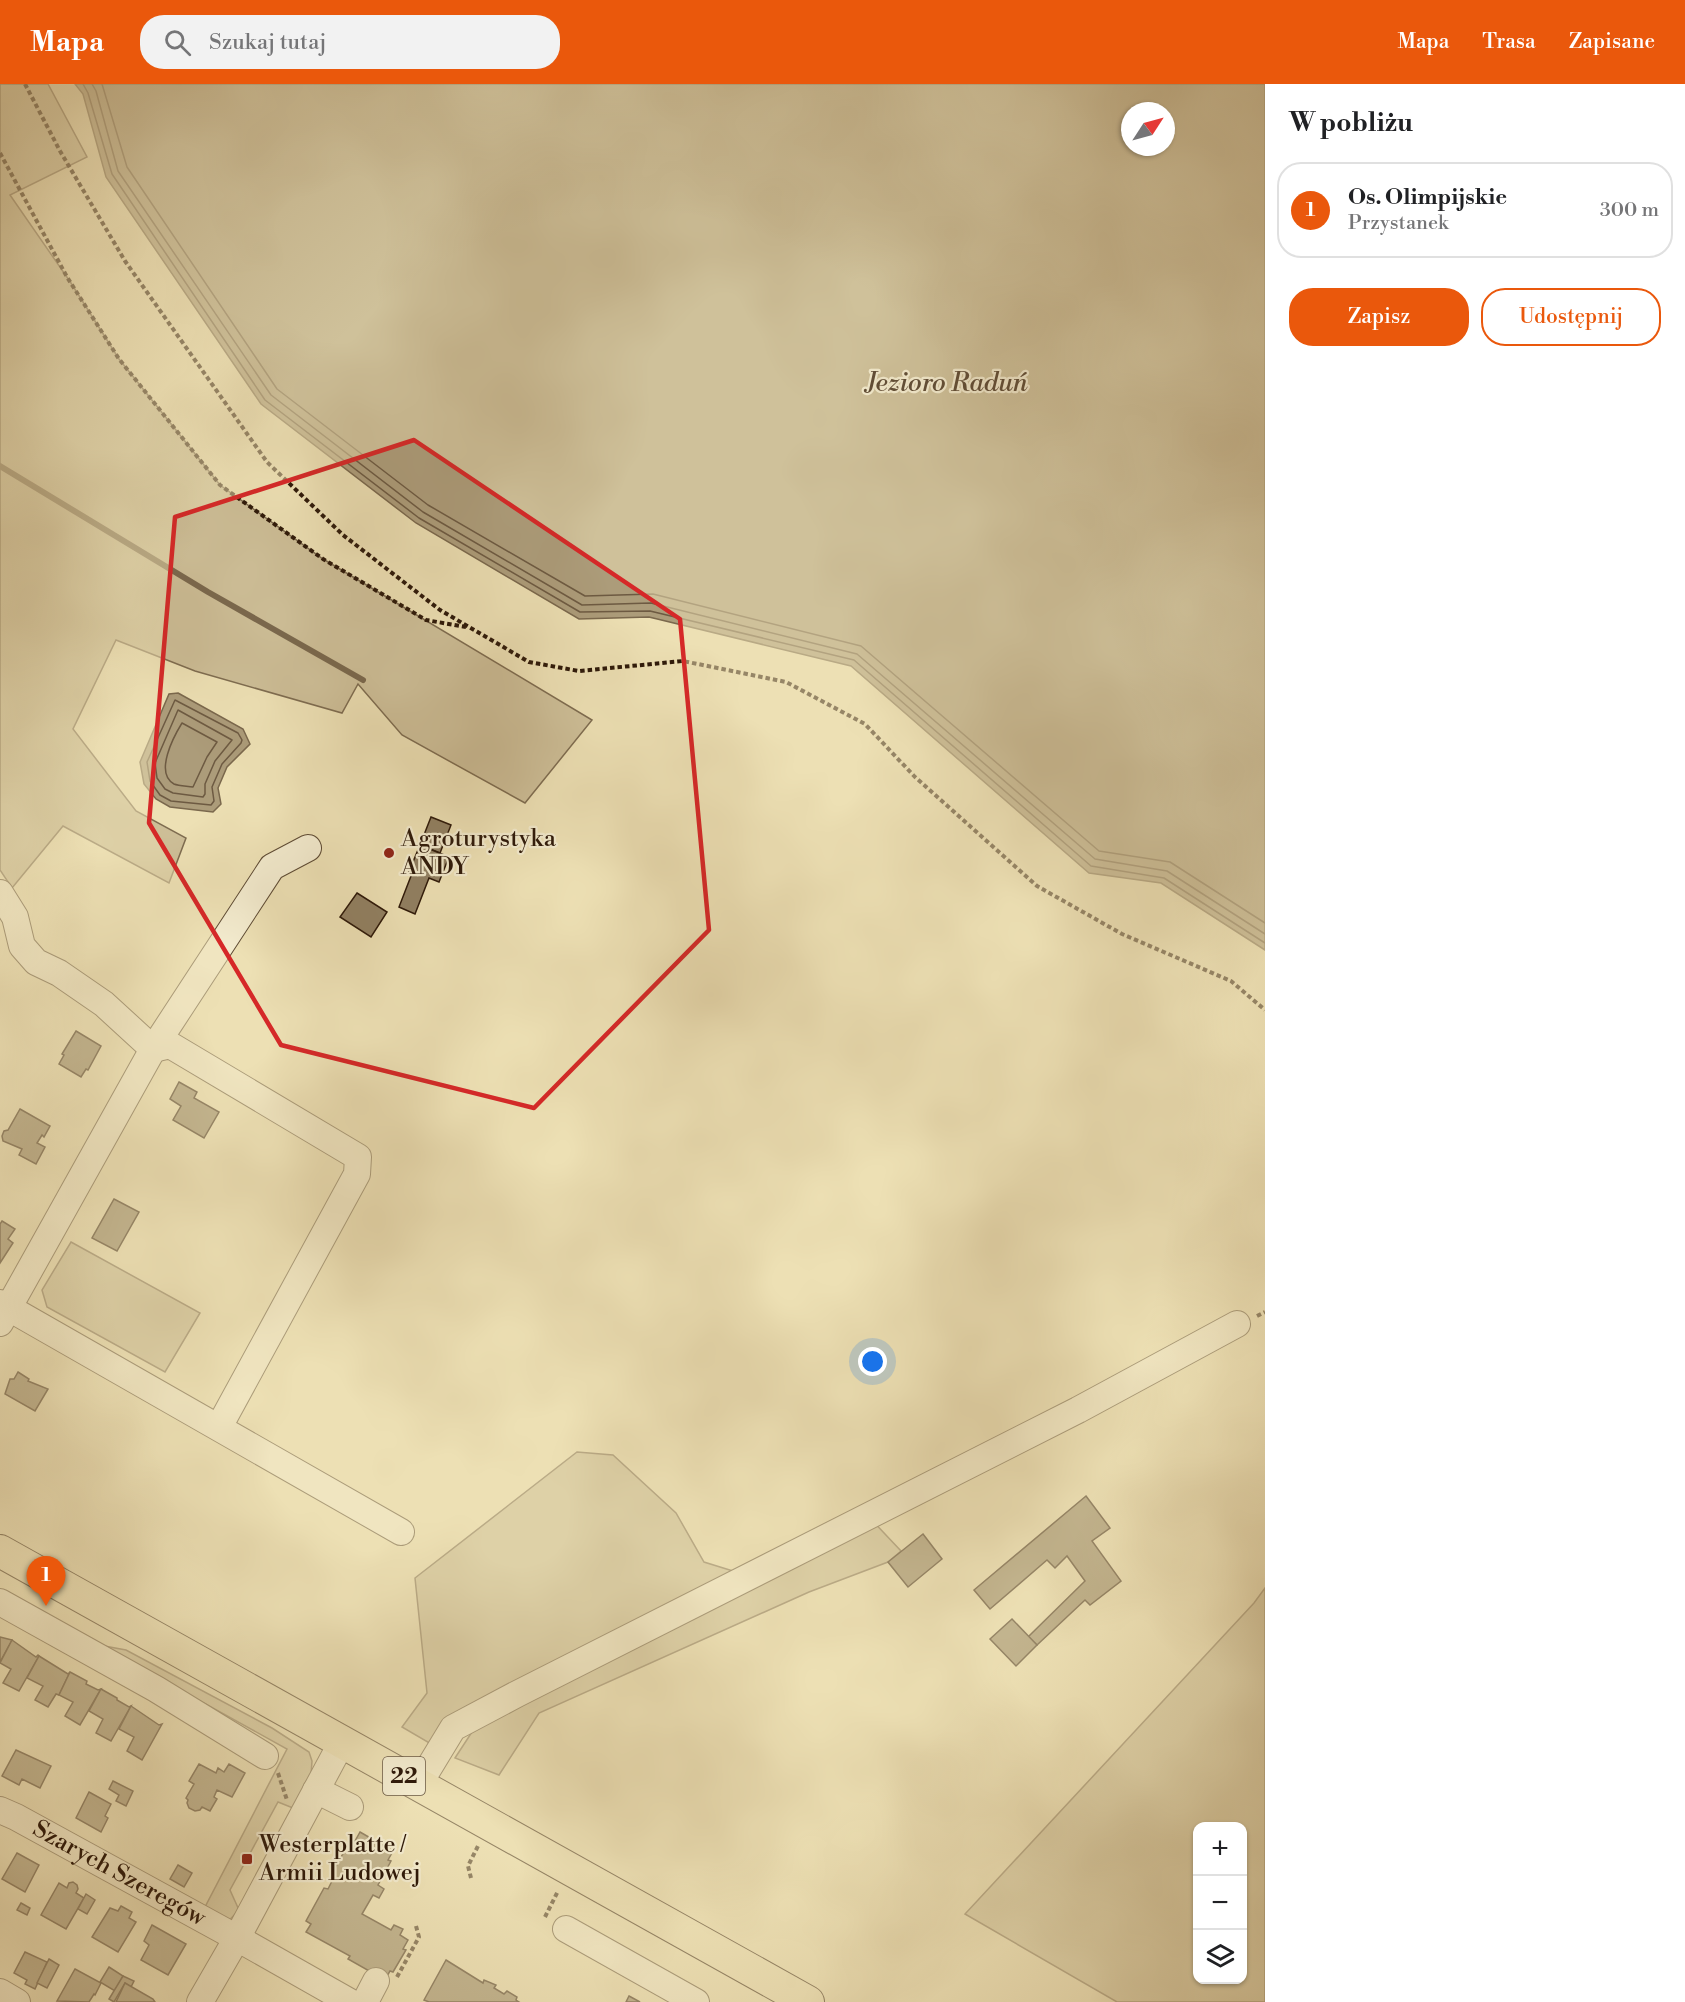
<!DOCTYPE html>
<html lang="pl">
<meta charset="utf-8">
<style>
body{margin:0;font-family:"Libre Bodoni",serif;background:#f2f2f2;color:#202124}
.controls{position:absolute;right:18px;bottom:18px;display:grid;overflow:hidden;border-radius:12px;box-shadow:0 2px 4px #0004}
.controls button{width:54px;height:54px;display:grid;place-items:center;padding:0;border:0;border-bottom:2px solid #e0e0e0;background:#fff;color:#202124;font:30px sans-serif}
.compass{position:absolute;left:1121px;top:18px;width:54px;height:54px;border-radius:50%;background:#fff;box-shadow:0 2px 4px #0004;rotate:54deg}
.you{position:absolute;left:873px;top:1278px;width:21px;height:21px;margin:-15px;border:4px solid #fff;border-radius:50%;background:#1a73e8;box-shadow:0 0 0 9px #1a73e833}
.badge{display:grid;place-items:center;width:39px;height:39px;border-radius:50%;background:#ea580c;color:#fff;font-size:20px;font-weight:700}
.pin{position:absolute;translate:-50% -50px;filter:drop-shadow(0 2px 3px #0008)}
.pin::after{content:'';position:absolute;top:32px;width:21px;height:18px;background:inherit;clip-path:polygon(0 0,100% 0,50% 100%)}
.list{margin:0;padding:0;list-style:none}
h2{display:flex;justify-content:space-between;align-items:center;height:78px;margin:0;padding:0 24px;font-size:26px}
h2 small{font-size:20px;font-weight:400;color:#757577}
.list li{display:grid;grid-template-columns:39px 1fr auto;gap:18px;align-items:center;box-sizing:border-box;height:96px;margin:0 12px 12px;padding:0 12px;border:2px solid #e0e0e0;border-radius:24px}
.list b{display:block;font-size:22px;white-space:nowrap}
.list p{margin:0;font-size:20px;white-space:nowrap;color:#757577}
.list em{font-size:20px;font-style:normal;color:#757577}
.actions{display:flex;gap:12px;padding:18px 24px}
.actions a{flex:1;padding:14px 0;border:2px solid #ea580c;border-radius:24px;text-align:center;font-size:21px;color:#ea580c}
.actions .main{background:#ea580c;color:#fff}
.icon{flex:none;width:33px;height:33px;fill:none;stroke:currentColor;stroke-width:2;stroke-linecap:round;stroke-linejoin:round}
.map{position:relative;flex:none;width:1265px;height:1918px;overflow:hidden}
header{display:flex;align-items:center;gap:36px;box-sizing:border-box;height:84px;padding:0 30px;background:#ea580c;color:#fff}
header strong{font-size:28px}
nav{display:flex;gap:33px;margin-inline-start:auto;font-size:21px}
.search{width:420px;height:54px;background:#f2f2f2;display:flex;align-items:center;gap:15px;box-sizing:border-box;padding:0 21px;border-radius:24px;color:#757577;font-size:22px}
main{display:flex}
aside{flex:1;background:#fff}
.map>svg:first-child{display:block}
</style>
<header>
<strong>Mapa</strong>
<div class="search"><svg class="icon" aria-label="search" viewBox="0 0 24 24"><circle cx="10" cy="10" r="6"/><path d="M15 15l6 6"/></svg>Szukaj tutaj</div>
<nav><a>Mapa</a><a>Trasa</a><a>Zapisane</a></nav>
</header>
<main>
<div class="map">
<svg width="1265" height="1918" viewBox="0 0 1265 1918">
<rect width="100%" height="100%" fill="#ede0b4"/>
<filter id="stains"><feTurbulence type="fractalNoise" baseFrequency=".00333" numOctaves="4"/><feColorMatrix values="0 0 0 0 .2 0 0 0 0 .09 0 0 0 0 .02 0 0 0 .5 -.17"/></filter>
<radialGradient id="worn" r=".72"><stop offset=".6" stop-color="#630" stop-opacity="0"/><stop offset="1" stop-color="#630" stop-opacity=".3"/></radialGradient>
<!-- green -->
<g fill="#cdbe97" stroke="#7e6c50" stroke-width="1.5" fill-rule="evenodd">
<path d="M0,0h48l39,73 -77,38 61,88 48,76 101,126 103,74 269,161 -67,83 -123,-68 -44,-51 -16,29 -147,-42 -79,-31 -43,89 63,82 50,27 -17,45 -106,-57 -51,62 -12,-18z"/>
<path d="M71,1158l129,71 -35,59 -118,-65 -5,-17z"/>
<path d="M577,1368l36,3 63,58 28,49 45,14 119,-60 33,35 -13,11 -79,30 -270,121 -40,62 -44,-17 17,-26 -41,12 -29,-17 25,-34 -12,-115z"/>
<path d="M1265,1504v414h-148l-152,-88 289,-311zM1242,1742v154h-44v-154z"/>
<path d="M99,1561l27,5 146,78 37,24 3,9 -1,14 -18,33 -15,-6 -48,88 9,20 -18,19 -17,-20 83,-160z"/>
</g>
<!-- water -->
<g fill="#ac9c7a" stroke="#7a684d" stroke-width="1.5" fill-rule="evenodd">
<path d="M75,0h1190v866l-104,-67 -72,-10 -238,-207 -202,-49 -70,2 -163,-96 -155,-119 -155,-227 -23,-83zM1130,27h36v36h-36z"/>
<path d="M178,609l65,36 7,15 -23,23 -9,21 3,16 -8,8 -43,-5 -14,-8 -12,-15 -4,-22 29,-68z"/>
</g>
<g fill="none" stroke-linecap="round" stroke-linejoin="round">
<!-- shore -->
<g stroke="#6d5a42" stroke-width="1.5">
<path d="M83,0l5,9 24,81 153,226 154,118 161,94 70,-1 204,49 237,206 73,12 101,65"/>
<path d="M92,0l4,7 22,80 153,224 152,117 159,93 69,-2 206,51 238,205 72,12 98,63"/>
<path d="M102,0l25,83 150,222 151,116 157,91 68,-2 208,52 238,205 71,11 95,61"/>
<path d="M175,616l63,33 4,7 -1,3 -19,21 -10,23 2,14 -3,4 -40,-4 -11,-6 -10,-14 -3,-19z"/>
<path d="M178,626l54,30 -17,21 -10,23v10l-2,3 -30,-4 -8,-4 -8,-11 -2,-15z"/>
<path d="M182,639l35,19 -10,15 -14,30c-6,-1 -14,-1 -19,-3 -20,-11 0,-48 8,-61z"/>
</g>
<!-- stream -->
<path stroke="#7a684d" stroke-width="6" d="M0,382l208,126 155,88"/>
</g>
<!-- building -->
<g fill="#918062" stroke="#2e1909" stroke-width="1.5">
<path d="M431,733l20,8 -11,28 -20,-8z"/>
<path d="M420,761l29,12 -10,25 -10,-4 -14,36 -16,-7 12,-31 -3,-2z"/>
<path d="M357,809l30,19 -16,25 -31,-20z"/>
<path d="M76,947l25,15 -13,24 -2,-1 -5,8 -22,-13 5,-9 -2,-1z"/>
<path d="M179,998l18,10 -3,6 25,14 -15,26 -31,-18 8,-14 -11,-7z"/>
<path d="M20,1025l30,17 -6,11 -2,-2 -5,8 8,4 -9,17 -17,-9 3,-6 -19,-8 -1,-5 2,-5 4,-1z"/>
<path d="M114,1115l25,13 -22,39 -25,-13z"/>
<path d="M2,1137l13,8 -7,10 5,4 -13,20v-39z"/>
<path d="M18,1288l11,7 -1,2 20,8 -13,22 -30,-17 5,-15h4z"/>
<path d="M1086,1412l24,32 -18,13 29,40 -31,24 -5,-5 -48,45 -9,-8 57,-56 -18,-25 -12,12 -8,-8 -57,49 -16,-19z"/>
<path d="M923,1450l19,25 -34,28 -20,-25z"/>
<path d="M1012,1535l25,26 -21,21 -26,-27z"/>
<path d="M0,1553l12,3 -12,22z"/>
<path d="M12,1556l24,17 2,-2 1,1 -20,35 -16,-8 8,-14 -11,-6z"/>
<path d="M39,1572l29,18 2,-2 -11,23 -3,-1 -8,13 -13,-7 8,-14 -16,-8z"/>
<path d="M70,1588l17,9 -1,3 12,6 3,-1 -21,36 -15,-9 8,-14 -14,-7z"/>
<path d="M101,1605l16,9v2l12,7 2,-1 -20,35 -15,-8 7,-14 -14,-8z"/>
<path d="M131,1622l28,19 3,-1 -20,36 -15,-9 7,-14 -15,-8z"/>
<path d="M16,1666l35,16 -11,22 -18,-9 -3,6 -17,-9z"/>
<path d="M199,1680l17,9 2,-5 6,4 5,-8 16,9 -13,24 -15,-7 -3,7 3,2 -7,12 -8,-4 -2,3 -5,1 -6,-3 -2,-5 1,-3 -2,-2 8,-14 -5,-3z"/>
<path d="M113,1697l20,10 -7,15 -10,-5 3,-6 -10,-6z"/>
<path d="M89,1708l22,12 -6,12 3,2 -7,14 -25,-14z"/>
<path d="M360,1748l33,19 -5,9 3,1 -13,24 6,4 -5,9 -6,-3 -11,19 29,16 3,-5 9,4 -3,6 8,5 -5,9 3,1 -13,22 -3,-1 -5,9 -37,-21 2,-3 -44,-24 5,-8 -5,-3 18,-33 4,1 4,-8 -3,-2 22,-40 4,2z"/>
<path d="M17,1769l22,12 -14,27 -23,-13z"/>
<path d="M178,1781l14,8 -8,14 -14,-8z"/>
<path d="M73,1798l4,3 1,4 -2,4 8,5 -18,31 -25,-14 18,-32 8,5 2,-5z"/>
<path d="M86,1810l9,6 -8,14 -9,-5z"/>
<path d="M21,1819l9,5 -3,7 -10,-5z"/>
<path d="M121,1822l11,6 -3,6 7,4 -18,30 -26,-15 18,-29 8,3z"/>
<path d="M152,1841l34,19 -18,31 -27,-15 8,-15 -5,-4z"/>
<path d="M25,1868l22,10 -12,27 -10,-5 2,-4 -13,-7z"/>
<path d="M49,1875l10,6 -12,23 -10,-5z"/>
<path d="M446,1876l37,23 1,-3 12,5 -2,3 10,6 3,-3 10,6 -1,3 3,2h-90l-5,-2z"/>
<path d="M109,1883l14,9 -8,15 -15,-9z"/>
<path d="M75,1885l26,14 -6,12 -1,-1 -5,8 -32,-1z"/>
<path d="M123,1892l11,5 -3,6 -6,-4 -11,19 -5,-3z"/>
<path d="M125,1899l28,16 2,3h-39z"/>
<path d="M629,1912l11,6h-14z"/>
</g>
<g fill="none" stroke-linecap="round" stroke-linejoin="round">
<!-- minor casing -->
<g stroke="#5e4b34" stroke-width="28">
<g id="minor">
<path d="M0,809l15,24 7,29 14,16 23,11 45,31 49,45 17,-4 188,112 -1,17 -138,253"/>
<path d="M0,1219l401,229"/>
<path d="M0,1239l153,-274 119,-182 36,-19"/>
<path d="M0,1518l156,87 109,67"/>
<path d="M419,1700l34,-56 64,-34 561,-284 159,-86"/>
<path d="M316,1706l34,17"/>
<path id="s1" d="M0,1726l16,7 221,121 113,64"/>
<path d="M566,1845l130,73"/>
<path d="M0,1908l17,10"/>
<path d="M200,1918l37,-64 105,-196"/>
<path d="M365,1918l11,-21"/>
</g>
</g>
<!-- major casing -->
<g stroke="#2e1909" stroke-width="34">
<path id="major" d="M0,1467l808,451"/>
</g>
<!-- path -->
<g stroke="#2e1909" stroke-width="4" stroke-dasharray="4.5 3" stroke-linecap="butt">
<path d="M25,0l35,67 65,110 142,201 76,73 97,75 89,52 50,9 104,-10 103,21 79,42 50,53 122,109 85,48 109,47 34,29"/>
<path d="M0,69l67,124 52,82 101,126 103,74 103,61 40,7"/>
<path d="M1257,1232l8,-4"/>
<path d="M278,1689l9,27"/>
<path d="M471,1794l-3,-12 11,-22"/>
<path d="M545,1833l13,-26"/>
<path d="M397,1893l22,-40 -3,-11"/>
</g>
<!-- minor -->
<use href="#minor" stroke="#f3ebce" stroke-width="26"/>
<!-- major -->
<use href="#major" stroke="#ede0b4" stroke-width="32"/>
</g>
<!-- marked area -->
<path d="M0 0H1265V1918H0ZM414,356l266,179 29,311 -175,178 -253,-63 -132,-222 26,-306z" fill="#ede0b4" fill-opacity=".55" fill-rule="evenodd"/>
<path fill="none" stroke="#d62828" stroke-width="4.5" stroke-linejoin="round" d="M414,356l266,179 29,311 -175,178 -253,-63 -132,-222 26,-306z"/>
<!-- markers -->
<g fill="#8f2418" stroke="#f3ebce" stroke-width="2">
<circle cx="389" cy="769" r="6"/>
<rect x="241" y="1769" width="12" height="12" rx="3"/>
</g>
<g text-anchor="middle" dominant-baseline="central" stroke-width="4.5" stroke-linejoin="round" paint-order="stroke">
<!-- shield labels -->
<rect fill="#f3ebce" stroke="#695844" stroke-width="1.5" x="383" y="1673" width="42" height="38" rx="4.5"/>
<g font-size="22" font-weight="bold" fill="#2e1909">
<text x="404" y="1692">22</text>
</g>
<!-- poi labels -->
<g font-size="24" fill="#2e1909" stroke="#f3ebce" text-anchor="start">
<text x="401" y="755">Agroturystyka<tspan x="401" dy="28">ANDY</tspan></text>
<text x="259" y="1761">Westerplatte /<tspan x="259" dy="28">Armii Ludowej</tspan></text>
</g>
<!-- street labels -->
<g font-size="24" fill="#2e1909" stroke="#f3ebce">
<text stroke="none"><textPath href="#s1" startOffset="135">Szarych Szeregów</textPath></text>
</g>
<!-- water labels -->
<g font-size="26" font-style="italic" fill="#604d36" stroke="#f3ebce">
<text x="947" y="299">Jezioro Raduń</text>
</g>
</g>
<rect width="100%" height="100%" filter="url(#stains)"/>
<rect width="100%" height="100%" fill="url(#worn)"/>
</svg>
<div class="controls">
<button>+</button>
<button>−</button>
<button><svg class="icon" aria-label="layers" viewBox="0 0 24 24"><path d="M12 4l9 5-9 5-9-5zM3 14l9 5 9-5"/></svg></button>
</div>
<svg class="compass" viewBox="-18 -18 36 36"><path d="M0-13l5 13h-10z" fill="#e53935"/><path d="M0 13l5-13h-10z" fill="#757577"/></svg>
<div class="you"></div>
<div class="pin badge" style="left:46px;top:1522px">1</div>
</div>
<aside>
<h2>W pobliżu<small></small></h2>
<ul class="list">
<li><span class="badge">1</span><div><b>Os. Olimpijskie</b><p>Przystanek</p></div><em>300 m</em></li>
</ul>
<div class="actions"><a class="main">Zapisz</a><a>Udostępnij</a></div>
</aside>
</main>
